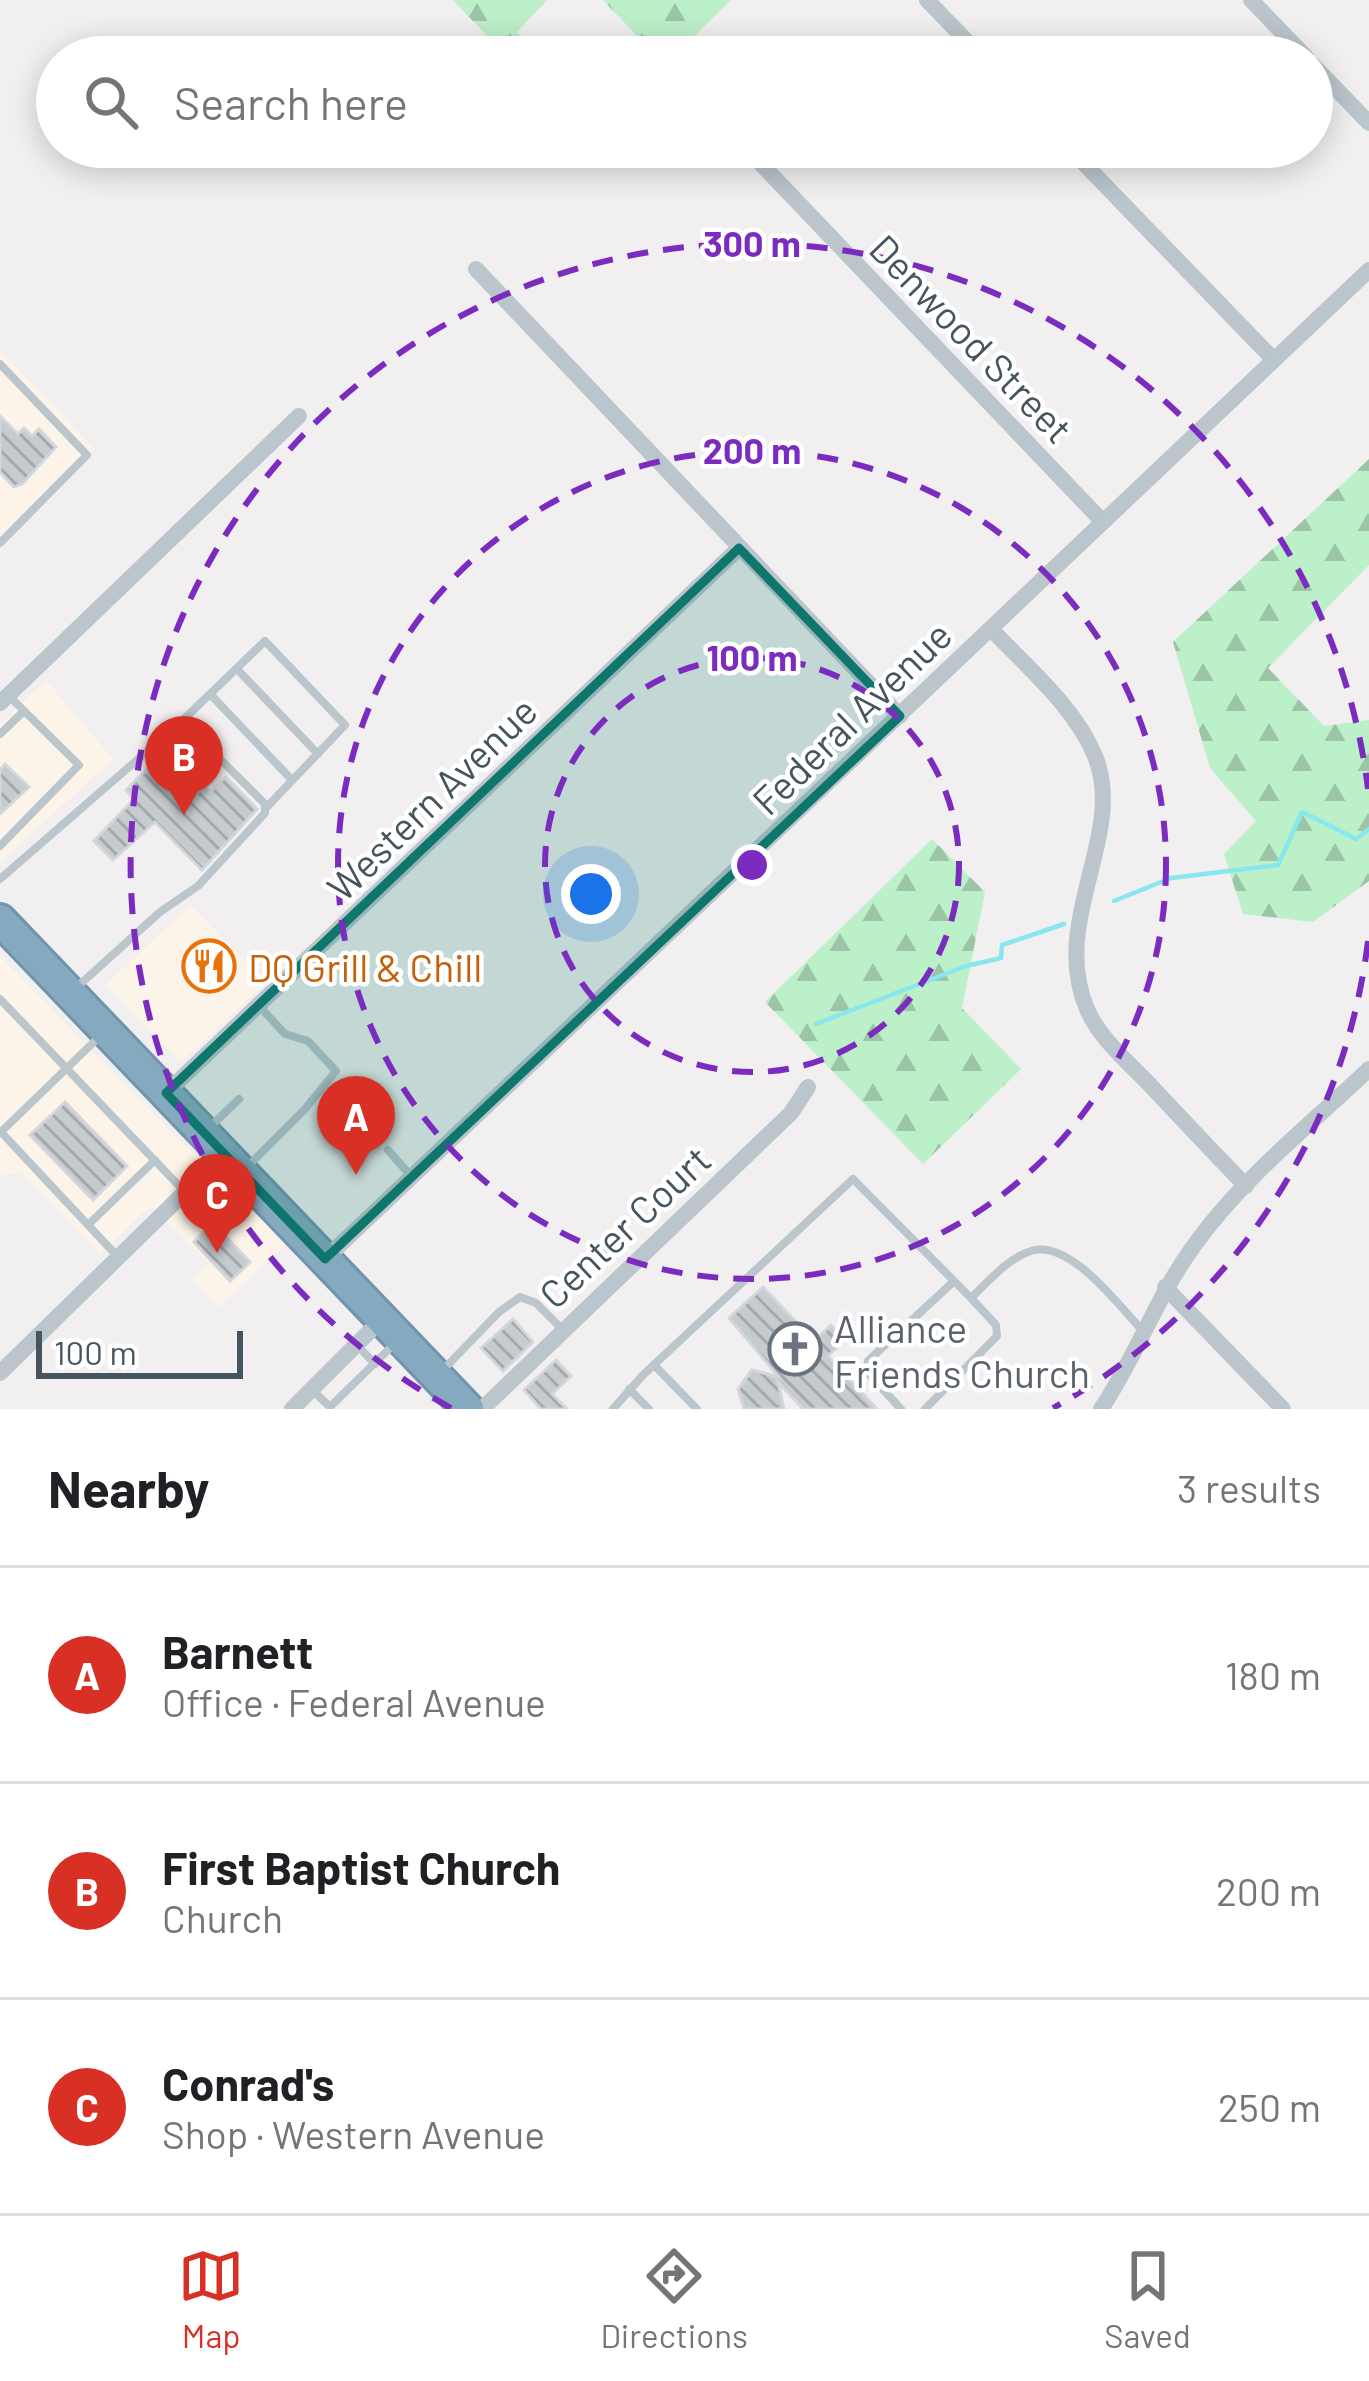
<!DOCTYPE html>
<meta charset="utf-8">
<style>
body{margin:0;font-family:Barlow,sans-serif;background:#f6f6f6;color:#202124}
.scale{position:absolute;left:36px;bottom:30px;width:207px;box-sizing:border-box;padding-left:12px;border:6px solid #46555d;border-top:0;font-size:33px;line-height:42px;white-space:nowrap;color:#46555d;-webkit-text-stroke:9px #fff;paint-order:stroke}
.you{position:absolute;left:591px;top:894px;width:42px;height:42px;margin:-30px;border:9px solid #fff;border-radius:50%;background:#1a73e8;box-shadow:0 0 0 18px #1a73e833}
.badge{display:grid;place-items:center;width:78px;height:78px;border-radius:50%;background:#d93025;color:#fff;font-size:39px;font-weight:700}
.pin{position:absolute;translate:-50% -99px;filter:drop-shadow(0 3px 6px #0008)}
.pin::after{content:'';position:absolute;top:63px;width:42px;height:36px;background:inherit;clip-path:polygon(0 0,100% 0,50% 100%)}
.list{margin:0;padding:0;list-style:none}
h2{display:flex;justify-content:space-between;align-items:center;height:156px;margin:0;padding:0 48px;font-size:51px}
h2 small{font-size:39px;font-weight:400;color:#757577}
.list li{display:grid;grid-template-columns:78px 1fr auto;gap:36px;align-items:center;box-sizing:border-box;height:216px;padding:0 48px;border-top:3px solid #e0e0e0}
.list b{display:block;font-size:45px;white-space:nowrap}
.list p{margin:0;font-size:39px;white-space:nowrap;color:#757577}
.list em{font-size:39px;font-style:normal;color:#757577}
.icon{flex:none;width:66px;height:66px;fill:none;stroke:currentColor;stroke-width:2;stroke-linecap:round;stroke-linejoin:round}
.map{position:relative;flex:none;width:1369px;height:1409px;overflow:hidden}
.search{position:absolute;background:#fff;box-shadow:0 6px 30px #0003;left:36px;right:36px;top:36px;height:132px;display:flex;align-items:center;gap:30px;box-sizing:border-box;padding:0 42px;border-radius:66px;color:#757577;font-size:45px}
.sheet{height:804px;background:#fff}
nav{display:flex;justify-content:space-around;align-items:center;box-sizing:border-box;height:168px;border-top:3px solid #e0e0e0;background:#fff;font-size:33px;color:#757577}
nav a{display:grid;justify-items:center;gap:6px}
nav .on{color:#d93025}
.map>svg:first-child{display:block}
</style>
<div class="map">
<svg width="1369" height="1409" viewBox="0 0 1369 1409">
<defs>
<pattern id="forest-firs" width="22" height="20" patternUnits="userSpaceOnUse" patternTransform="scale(3)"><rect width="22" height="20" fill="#bcf0c9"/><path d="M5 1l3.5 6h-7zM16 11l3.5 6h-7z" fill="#9bc5a6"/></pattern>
<pattern id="building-back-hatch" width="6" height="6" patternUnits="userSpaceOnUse" patternTransform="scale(3)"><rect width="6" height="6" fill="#c5cbcf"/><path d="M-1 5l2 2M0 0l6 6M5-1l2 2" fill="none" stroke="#a2a8ab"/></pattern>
</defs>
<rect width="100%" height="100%" fill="#f1efef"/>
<!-- commercial -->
<g fill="#fcf4e8">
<path d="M0,351l95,98 -95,93z"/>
<path d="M46,680l67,79 -113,104v-139z"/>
<path d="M190,905l76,78 -85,79 -75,-77z"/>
<path d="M0,956l177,182 52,46 57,60 -67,63 -27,-28 16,-16 -58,-57 -50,48 -78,-81 -17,1 -5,5z"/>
</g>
<!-- forest -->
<g fill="url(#forest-firs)">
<path d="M453,0h94l-30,32 25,25h-35z"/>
<path d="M603,0h128l-52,51 -22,6z"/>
<path d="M1369,459v106l-101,103 56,58 45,-6v161l-56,41 -70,-8 -19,-60 32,-33 -46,-53 -37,-126z"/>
<path d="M932,839l53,53 -23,116 59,61 -98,95 -158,-162z"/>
</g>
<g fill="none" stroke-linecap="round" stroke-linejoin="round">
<!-- stream -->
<g stroke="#88e6ee" stroke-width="4.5">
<path d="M1114,901l57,-23 107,-13 24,-53 54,27 13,-10"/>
<path d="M816,1024l150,-58 35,-8 1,-13 62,-21"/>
</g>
</g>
<!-- building -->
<g fill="url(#building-back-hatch)" stroke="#d3d6da" stroke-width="3">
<path d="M0,416l18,18 6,-6 8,8 7,-7 17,18 -34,37 -8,3 -14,-15z"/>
<path d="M160,756l37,37 7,-8 6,7 16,-15 31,32 -55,61 -47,-48 -42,38 -19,-19 40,-42 -8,-9z"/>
<path d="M5,764l24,23 -29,27v-44z"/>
<path d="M202,943l29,32 -14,14 -30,-33z"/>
<path d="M65,1102l62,64 -34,34 -63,-65z"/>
<path d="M213,1223l37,39 -20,19 -36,-39z"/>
<path d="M763,1287l51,54 17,-16 14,15 -17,16 49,53h-74l-25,-27 6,27h-40l-6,-20 14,-19 27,7 -50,-59z"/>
<path d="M513,1319l20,23 -30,29 -22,-23z"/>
<path d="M556,1360l15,16 -19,18 15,15h-26l-17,-19z"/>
</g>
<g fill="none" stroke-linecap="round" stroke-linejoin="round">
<!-- highway casing -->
<g stroke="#7094ab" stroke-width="36">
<path id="highway" d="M0,920l468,489"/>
</g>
<!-- lane -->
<g stroke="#bac5cc" stroke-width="8">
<path d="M0,364l87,91 -87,88"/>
<path d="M237,669l81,85"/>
<path d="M210,694l82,86"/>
<path d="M0,734l24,-23"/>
<path d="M0,846l79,-81 -71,-70"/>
<path d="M0,879l182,-158 83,-80 80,84 -80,84"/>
<path d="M76,988l84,-76 38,-26 67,-73v-9l-83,-83"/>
<path d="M0,999l184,192"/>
<path d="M210,1127l29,-28"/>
<path d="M0,1131l118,126"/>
<path d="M1,1132l98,-95"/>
<path d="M388,1150l23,26"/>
<path d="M247,1167l57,-57 32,-39 -28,-30 -23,-7 -24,-26"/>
<path d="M88,1225l67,-65"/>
<path d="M357,1345l18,19"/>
<path d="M654,1365l43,44"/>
<path d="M442,1371l57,-59 21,-15 16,6 27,27"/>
<path d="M629,1389l20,20"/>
<path d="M312,1390l18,17 65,-64"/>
<path d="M613,1409l30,-34 210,-196 118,119c17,-16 37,-40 60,-47 38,-13 88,55 112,80"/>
<path d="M901,1409l-34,-37 1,-11 85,-79"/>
<path d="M925,1409l72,-73 -1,-11 -25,-27"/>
</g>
<!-- street -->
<g stroke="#bac5cc" stroke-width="16">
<path d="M927,0l55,57"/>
<path d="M1251,0l55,57"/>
<path d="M1312,64l57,59"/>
<path d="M745,147l358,375"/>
<path d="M1068,147l206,213"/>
<path d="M476,269l424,447"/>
<path d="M991,629c36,38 84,78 104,127 32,79 -46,164 -8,253 12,29 42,54 64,77 32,34 63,67 95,100"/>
<path d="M0,703l299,-287"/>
<path d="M166,1093l573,-545"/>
<path d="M325,1259l1044,-989"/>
<path d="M1165,1287l118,122"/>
<path d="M0,1373l225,-220"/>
<path d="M292,1409l90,-90"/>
<path d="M482,1409l309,-296 17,-26"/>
<path d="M1101,1409c35,-52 55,-111 92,-162 47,-67 117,-122 176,-178"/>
</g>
<!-- highway -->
<use href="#highway" stroke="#85a9bf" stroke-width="30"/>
</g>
<!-- marked area -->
<path fill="#0f766e" fill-opacity="0.2" stroke="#0f766e" stroke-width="9" stroke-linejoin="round" d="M739,548l161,168 -575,543 -159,-166z"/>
<!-- distance rings -->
<g fill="none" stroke="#7b2cbf" stroke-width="6" stroke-dasharray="21 15">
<circle cx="752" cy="865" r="207"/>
<circle cx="752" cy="865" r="414"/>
<path d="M1368 941A621 621 0 0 1 1053 1408M451 1408A621 621 0 1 1 1368 789"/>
</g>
<!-- icons -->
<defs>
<g id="restaurant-ring" transform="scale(2.7)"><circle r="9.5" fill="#fff" stroke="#e8710a" stroke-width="1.5"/><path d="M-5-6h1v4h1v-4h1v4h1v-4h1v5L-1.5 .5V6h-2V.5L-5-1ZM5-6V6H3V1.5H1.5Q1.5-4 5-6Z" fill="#e8710a"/></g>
<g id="church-ring" transform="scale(2.7)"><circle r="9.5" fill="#fff" stroke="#6b7280" stroke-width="1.5"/><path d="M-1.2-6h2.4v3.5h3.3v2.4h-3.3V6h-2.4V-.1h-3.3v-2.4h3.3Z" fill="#6b7280"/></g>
</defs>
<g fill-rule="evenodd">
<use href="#restaurant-ring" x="209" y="966"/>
<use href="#church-ring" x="795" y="1349"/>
</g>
<g text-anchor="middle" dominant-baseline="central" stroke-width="9" stroke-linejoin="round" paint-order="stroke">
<!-- street labels -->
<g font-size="39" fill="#46555d" stroke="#fff">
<text transform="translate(972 338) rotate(46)">Denwood Street</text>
<text transform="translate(851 717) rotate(-44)">Federal Avenue</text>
<text transform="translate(431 798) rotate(-44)">Western Avenue</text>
<text transform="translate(624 1226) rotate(-43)">Center Court</text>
</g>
<!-- food labels -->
<g font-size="39" fill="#c56008" stroke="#fff" text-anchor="start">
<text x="248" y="966">DQ Grill &amp; Chill</text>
</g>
<!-- worship labels -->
<g font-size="39" fill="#5b616d" stroke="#fff" text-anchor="start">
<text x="834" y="1327">Alliance<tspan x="834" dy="45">Friends Church</tspan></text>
</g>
</g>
<circle cx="752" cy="865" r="18" fill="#7b2cbf" stroke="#fff" stroke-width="6"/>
<g font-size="36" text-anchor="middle" font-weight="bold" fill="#7b2cbf" stroke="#fff" stroke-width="9" stroke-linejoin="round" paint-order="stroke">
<text x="752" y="257">300 m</text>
<text x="752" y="464">200 m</text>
<text x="752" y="671">100 m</text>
</g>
</svg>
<div class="scale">100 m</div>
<div class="you"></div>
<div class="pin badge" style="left:356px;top:1175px">A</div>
<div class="pin badge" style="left:184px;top:815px">B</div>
<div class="pin badge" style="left:217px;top:1253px">C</div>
<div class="search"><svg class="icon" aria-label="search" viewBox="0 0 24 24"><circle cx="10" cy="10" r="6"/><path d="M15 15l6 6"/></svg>Search here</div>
</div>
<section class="sheet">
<h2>Nearby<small>3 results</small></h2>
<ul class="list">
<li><span class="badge">A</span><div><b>Barnett</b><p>Office · Federal Avenue</p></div><em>180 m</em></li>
<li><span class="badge">B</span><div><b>First Baptist Church</b><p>Church</p></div><em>200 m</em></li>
<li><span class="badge">C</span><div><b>Conrad's</b><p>Shop · Western Avenue</p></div><em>250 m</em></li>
</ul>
</section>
<nav>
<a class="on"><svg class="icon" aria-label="map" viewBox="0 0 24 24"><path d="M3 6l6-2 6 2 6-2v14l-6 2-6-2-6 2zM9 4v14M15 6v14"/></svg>Map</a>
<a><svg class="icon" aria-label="directions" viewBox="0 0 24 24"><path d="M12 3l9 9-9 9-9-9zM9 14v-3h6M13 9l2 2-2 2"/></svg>Directions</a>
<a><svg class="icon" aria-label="saved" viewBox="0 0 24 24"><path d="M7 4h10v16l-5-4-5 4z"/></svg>Saved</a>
</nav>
